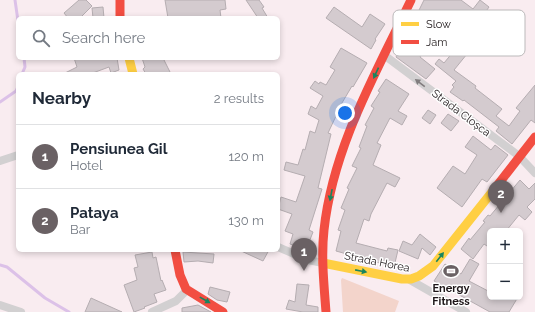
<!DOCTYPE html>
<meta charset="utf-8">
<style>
body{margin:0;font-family:Raleway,sans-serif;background:#f6f6f7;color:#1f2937}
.controls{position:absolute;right:12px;bottom:12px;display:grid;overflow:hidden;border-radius:6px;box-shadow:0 2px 6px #0003}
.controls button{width:36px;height:36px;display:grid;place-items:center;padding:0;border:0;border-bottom:1px solid #e0e1e3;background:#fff;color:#1f2937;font:20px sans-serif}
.you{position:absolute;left:345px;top:113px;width:14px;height:14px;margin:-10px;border:3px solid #fff;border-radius:50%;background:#1a73e8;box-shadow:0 0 0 6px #1a73e833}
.badge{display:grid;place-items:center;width:26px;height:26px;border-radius:50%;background:#6a6164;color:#fff;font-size:13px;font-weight:700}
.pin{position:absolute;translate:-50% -33px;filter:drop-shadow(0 1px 2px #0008)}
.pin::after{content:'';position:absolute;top:21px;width:14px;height:12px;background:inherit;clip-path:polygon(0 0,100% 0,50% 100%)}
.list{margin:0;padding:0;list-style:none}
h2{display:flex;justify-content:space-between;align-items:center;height:52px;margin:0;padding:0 16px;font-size:17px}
h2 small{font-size:13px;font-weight:400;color:#747a83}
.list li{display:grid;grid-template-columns:26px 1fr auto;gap:12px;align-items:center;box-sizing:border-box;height:64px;padding:0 16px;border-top:1px solid #e0e1e3}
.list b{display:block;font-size:15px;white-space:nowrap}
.list p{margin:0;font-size:13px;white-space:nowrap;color:#747a83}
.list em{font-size:13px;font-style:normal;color:#747a83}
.icon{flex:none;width:22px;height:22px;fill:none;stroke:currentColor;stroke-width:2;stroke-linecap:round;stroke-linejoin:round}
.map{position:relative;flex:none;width:535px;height:312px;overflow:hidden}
.search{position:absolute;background:#fff;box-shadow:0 2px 6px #0003;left:16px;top:16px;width:264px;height:44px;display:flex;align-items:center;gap:10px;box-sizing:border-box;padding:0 14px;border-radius:6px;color:#747a83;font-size:15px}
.panel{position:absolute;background:#fff;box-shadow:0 2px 6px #0003;left:16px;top:72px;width:264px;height:180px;border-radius:6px}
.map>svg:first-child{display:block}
</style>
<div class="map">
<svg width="535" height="312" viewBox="0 0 535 312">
<rect width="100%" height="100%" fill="#f9ecf0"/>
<!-- green -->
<path fill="#f3d4cb" d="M342,278l57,23 -4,11h-52l-2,-32z"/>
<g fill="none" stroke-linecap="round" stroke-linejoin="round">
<!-- stream -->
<g stroke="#dcc1e8" stroke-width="3">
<path d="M15,0l3,21"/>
<path d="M22,74l3,-7 -1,-9"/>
<path d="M0,102l16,-11 2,-4"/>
<path d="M0,265l7,2 38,31 24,14"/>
</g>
</g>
<!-- building -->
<g fill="#d4cbcf" stroke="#b5adb1">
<path d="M79,0h7l6,6 -12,12h-12l-4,-5z"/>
<path d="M165,0h60l1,9 -6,1 1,8h-53z"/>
<path d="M246,0h13l5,7 -2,1 6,10h-10z"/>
<path d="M424,0h37l12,9 7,-9 9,7 -7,10 28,23 -7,9 -43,-35 -9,12 -14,-10 -11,21 -2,-1 -7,14 5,3 -2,4 15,12 -9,10 -30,-22z"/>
<path d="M103,7l1,11h-11l-1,-10z"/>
<path d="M334,7l28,20 8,-13 15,10 -10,15 1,1 -5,9 -45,-31z"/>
<path d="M458,46l9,8 -13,16 22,16 -1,2 27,21 -6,7 13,10 11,-15 -4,-3 19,-23v38l-4,-3 -19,24 -16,-13 3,-4 -35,-27 -1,1 -13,-9 4,-5 -2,-2 4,-4 -21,-17 4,-5 5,4z"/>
<path d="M341,48l26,15 -14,24 -1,-1 -16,27 1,1 -9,19 3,1 -13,54 4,1 -13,41 4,2 -7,18 -16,-6 3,-10 -8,-3 7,-17 -14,-5 3,-12 15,5 9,-26 -21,-6 2,-8 12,3 5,-16 2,1 5,-19 5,2 4,-13 -11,-6 3,-8 5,3 7,-13 -13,-8 5,-7 4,3 1,-2 6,3 9,-15 -5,-3z"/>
<path d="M74,58h43l2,12 -8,3 -2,-6 -19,7h-27l14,-7z"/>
<path d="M142,58h21l8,16h-25l-3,-5 2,-2z"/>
<path d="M386,79l23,15 -11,17 9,5 -5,9 -12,-7 -13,25 4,2 -8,20 27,13 -5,9 -8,-4 -16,31 -2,7 -5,-2 -8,24 31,8 1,-3 10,2 -4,17 -58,-16 5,-20 -3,-1 7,-20 -4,-2 8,-19 -2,-1 10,-20 -5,-2 9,-18 -2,-1 8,-21 -2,-1 9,-17 -3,-2 9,-14 -2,-1z"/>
<path d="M428,110l8,5 -6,9 -8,-6z"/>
<path d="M448,114l11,7 -8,10 -10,-8z"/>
<path d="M473,136l18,14 4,-5 13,10 -21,27 -5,-3 -20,28 -25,-19 16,-22 12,8 12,-19 -12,-8z"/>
<path d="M520,180l9,9 6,-6v16l-8,8 5,5 -7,8 -6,-5 -13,16h-16v17l-6,-4 -11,15 -12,-10 8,-11 1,2 15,-18 -2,-1 5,-6 2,1z"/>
<path d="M420,234l16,13 -6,8 -8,-7 -4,11 -19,-8 4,-10 9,4z"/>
<path d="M239,250h30l-6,11z"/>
<path d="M152,252l1,6 3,-1 5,24 1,-1 4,10 -12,4 3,8 -13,5 1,1 -11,4 -10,-27 13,-5 -3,-12 4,-1 -3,-12z"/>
<path d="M183,252l31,2 -1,9 -15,-2 -14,1z"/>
<path d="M470,259l9,5 -10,17 21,11v5h28l-9,15h-19l-56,-31 11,-17 16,10z"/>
<path d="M297,284l12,1 -3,20 12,2v5h-15l-17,-3 3,-9 6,2z"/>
<path d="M210,287l20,5 -3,10 -10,-2 -9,-6z"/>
<path d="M91,298l31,14h-37z"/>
<path d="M198,305l13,7h-29v-4z"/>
</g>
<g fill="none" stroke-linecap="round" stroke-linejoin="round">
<!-- street -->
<g stroke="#d2d0d1" stroke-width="8">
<path d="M384,55l135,101 16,17"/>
<path d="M0,161l18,-6"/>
<path d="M278,247l30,13 15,3"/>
<path d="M410,280l56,32"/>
<path d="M0,305l21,7"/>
<path d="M152,312l24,-11 11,-11"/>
</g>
<!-- slow -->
<g stroke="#ffcf43" stroke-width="9">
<path d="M129,58l4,16"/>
<path d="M323,263l79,16h9l8,-3 14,-10 63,-79"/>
</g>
<!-- jam -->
<g stroke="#f24e42" stroke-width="9">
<path d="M120,0v18"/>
<path d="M496,187l39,-50"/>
<path d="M175,250l5,25 6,14 37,23"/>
<path d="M326,312c-2,-27 -5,-55 -2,-82 9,-83 52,-157 87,-230"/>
</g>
</g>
<!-- one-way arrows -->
<defs><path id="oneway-solid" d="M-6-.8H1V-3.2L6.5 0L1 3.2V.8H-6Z"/></defs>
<g fill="#19855e">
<use href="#oneway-solid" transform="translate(376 73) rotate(115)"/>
<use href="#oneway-solid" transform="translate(331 195) rotate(101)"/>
<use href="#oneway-solid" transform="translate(440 257) rotate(-52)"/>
<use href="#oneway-solid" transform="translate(361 271) rotate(11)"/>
<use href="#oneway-solid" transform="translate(205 300) rotate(29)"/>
</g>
<use fill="#817c7e" href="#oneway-solid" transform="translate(420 83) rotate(-143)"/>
<!-- icons -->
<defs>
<g id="stadium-bare" transform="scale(1.2)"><path d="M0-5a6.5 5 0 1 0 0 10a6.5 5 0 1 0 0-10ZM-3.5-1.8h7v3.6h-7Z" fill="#6a6164" stroke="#fff" stroke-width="2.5" paint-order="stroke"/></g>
</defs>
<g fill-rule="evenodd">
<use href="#stadium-bare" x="451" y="271"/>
</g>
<g text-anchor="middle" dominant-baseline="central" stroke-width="3" stroke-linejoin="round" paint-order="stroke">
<!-- street labels -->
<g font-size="11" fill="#1d1618" stroke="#fff">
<text transform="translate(461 113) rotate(37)">Strada Cloșca</text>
<text transform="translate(377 262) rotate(11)">Strada Horea</text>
</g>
<!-- poi labels -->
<g font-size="11" font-weight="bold" fill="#1d1618" stroke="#fff">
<text x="451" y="288">Energy<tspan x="451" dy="13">Fitness</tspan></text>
</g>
</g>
<!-- legend -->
<rect x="393" y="10" width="132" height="46" rx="6" fill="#fff" stroke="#bbb9ba" stroke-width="1"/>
<rect x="401" y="22" width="18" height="4" fill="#ffcf43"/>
<rect x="401" y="40" width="18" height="4" fill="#f24e42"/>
<g font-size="11" fill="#1d1618">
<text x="426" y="28">Slow</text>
<text x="426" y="46">Jam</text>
</g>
</svg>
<div class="controls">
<button>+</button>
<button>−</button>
</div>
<div class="you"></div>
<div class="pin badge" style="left:304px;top:271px">1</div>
<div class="pin badge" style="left:501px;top:213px">2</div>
<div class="search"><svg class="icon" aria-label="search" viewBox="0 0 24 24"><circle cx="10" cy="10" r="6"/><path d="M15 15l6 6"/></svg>Search here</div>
<section class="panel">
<h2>Nearby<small>2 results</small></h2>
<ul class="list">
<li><span class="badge">1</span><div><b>Pensiunea Gil</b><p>Hotel</p></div><em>120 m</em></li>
<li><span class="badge">2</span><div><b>Pataya</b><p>Bar</p></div><em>130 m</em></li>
</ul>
</section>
</div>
